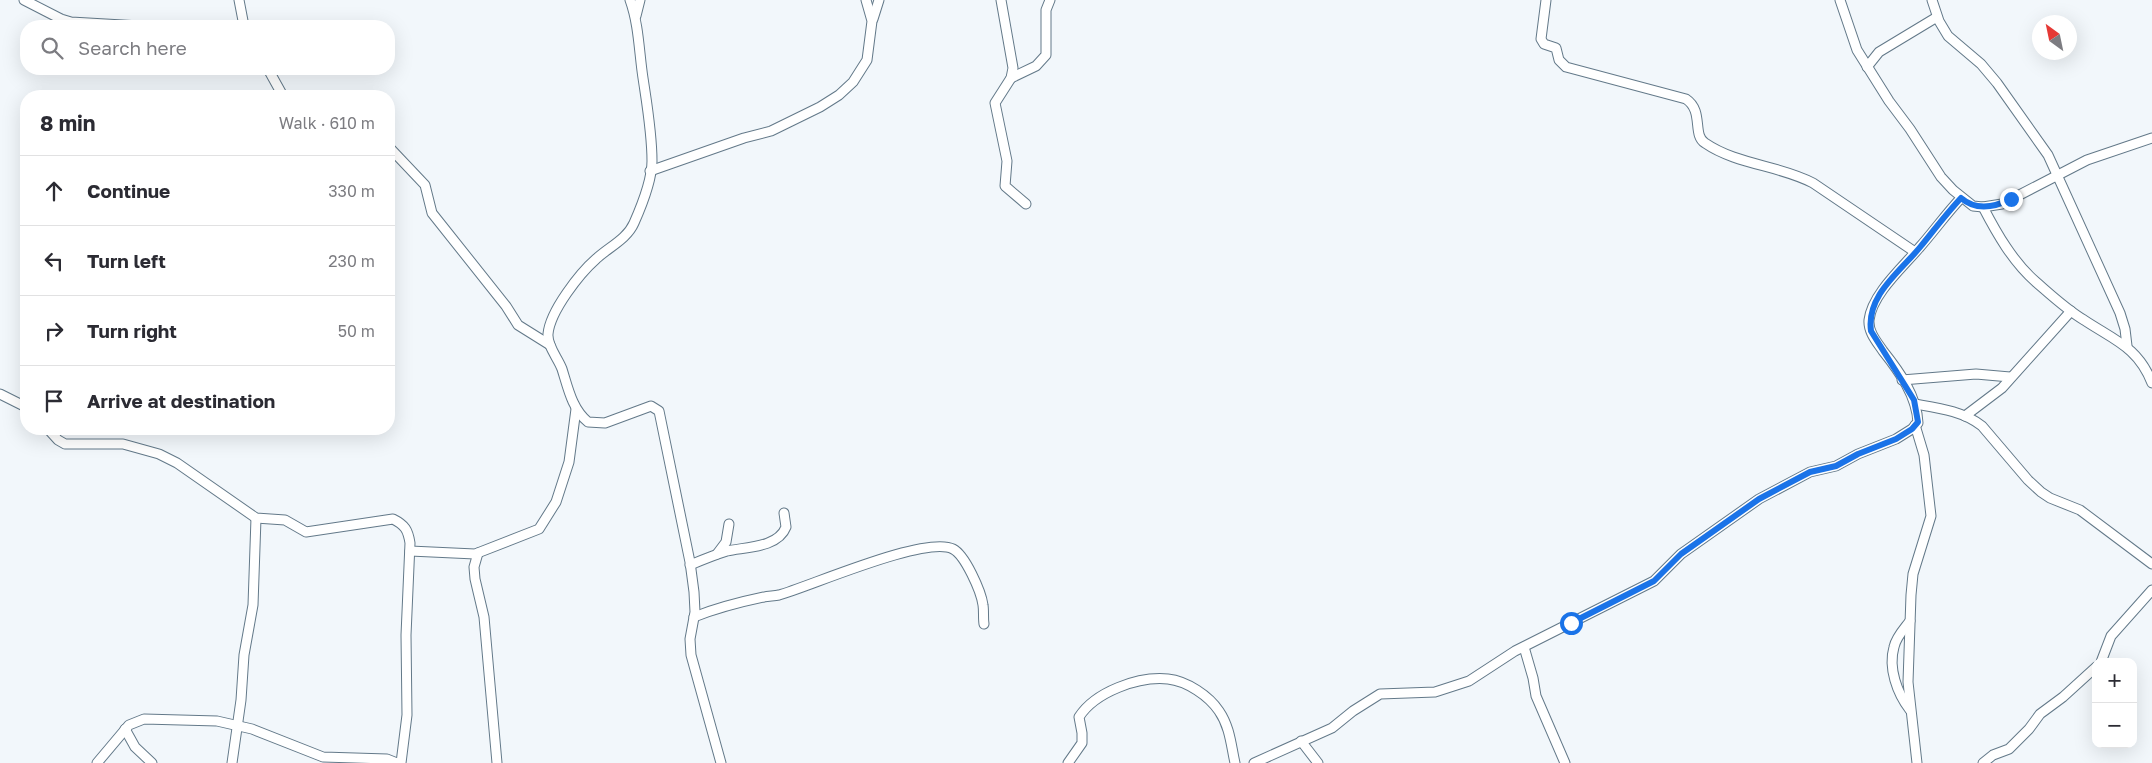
<!DOCTYPE html>
<meta charset="utf-8">
<style>
body{margin:0;font-family:"Golos Text",sans-serif;background:#f2f2f3;color:#2b2b33}
.controls{position:absolute;right:15px;bottom:15px;display:grid;overflow:hidden;border-radius:10px;box-shadow:0 5px 20px #0002}
.controls button{width:45px;height:45px;display:grid;place-items:center;padding:0;border:0;border-bottom:1px solid #e1e1e2;background:#fff;color:#2b2b33;font:25px sans-serif}
.compass{position:absolute;left:2032px;top:15px;width:45px;height:45px;border-radius:50%;background:#fff;box-shadow:0 5px 20px #0002;rotate:327deg}
.stop{position:absolute;width:15px;height:15px;margin:-11px;border:4px solid #1a73e8;border-radius:50%;background:#fff}
.stop.end{background:#1a73e8;border-color:#fff;box-shadow:0 1px 5px #0008}
.list{margin:0;padding:0;list-style:none}
h2{display:flex;justify-content:space-between;align-items:center;height:65px;margin:0;padding:0 20px;font-size:21px}
h2 small{font-size:16px;font-weight:400;color:#7c7c81}
.list li{display:grid;grid-template-columns:32px 1fr auto;gap:15px;align-items:center;box-sizing:border-box;height:70px;padding:0 20px;border-top:1px solid #e1e1e2}
.list b{display:block;font-size:19px;white-space:nowrap}
.list em{font-size:16px;font-style:normal;color:#7c7c81}
.icon{flex:none;width:28px;height:28px;fill:none;stroke:currentColor;stroke-width:2;stroke-linecap:round;stroke-linejoin:round}
.map{position:relative;flex:none;width:2152px;height:763px;overflow:hidden}
.search{position:absolute;background:#fff;box-shadow:0 5px 20px #0002;left:20px;top:20px;width:375px;height:55px;display:flex;align-items:center;gap:12px;box-sizing:border-box;padding:0 18px;border-radius:20px;color:#7c7c81;font-size:19px}
.panel{position:absolute;background:#fff;box-shadow:0 5px 20px #0002;left:20px;top:90px;width:375px;height:345px;border-radius:20px}
.map>svg:first-child{display:block}
</style>
<div class="map">
<svg width="2152" height="763" viewBox="0 0 2152 763">
<rect width="100%" height="100%" fill="#f2f7fb"/>
<g fill="none" stroke-linecap="round" stroke-linejoin="round">
<!-- street casing -->
<g stroke="#637989" stroke-width="11">
<g id="street">
<path d="M24,0l37,19 10,3 69,4"/>
<path d="M239,0l5,26"/>
<path d="M630,0c9,25 9,52 13,78 4,27 9,55 9,83 0,20 -10,44 -18,62 -7,16 -25,24 -38,36 -16,14 -46,52 -48,75 -1,12 10,24 14,35 6,19 10,40 26,53l17,1 46,-17 8,5 31,151 4,30 1,20 -5,27 1,16 30,108"/>
<path d="M1001,0l12,68 -2,10 -16,25 12,58 -2,25 21,18"/>
<path d="M1546,0l-5,39 3,5 12,4 3,12 7,7 120,32c18,12 6,36 19,44 32,22 74,22 108,40l102,69"/>
<path d="M1840,0l17,50 32,51 21,28 31,48 12,13 20,16 10,1 19,-3 85,-44 65,-22"/>
<path d="M1932,0l7,21 9,15 33,28 16,19 51,72 72,158 5,16 2,17"/>
<path d="M636,16l4,-16"/>
<path d="M873,19l6,-19"/>
<path d="M1867,67l12,-15 58,-35"/>
<path d="M268,69l15,27"/>
<path d="M1011,78l25,-12 10,-11v-45l4,-10"/>
<path d="M389,147l36,38 7,28 74,93 12,19 32,20"/>
<path d="M650,171l94,-33 27,-7 49,-24 19,-12 14,-13 14,-22 5,-39 -6,-21"/>
<path d="M1983,207c14,27 30,55 53,75 15,13 31,28 48,38 30,20 54,27 68,63"/>
<path d="M1902,380l74,-6 34,3"/>
<path d="M0,394l26,13"/>
<path d="M1915,404c23,4 48,7 67,22l46,54 13,12 9,6 30,12 72,54"/>
<path d="M1965,416l37,-28 69,-77"/>
<path d="M1915,425l9,30 7,61 -18,58 -2,21 -3,87 9,81"/>
<path d="M48,429l10,11 7,4h58l36,10 18,9 79,55 29,2 21,12 87,-13c12,6 15,11 17,24l-4,92 1,80 -6,48"/>
<path d="M410,551l65,3 64,-25 17,-27 13,-40 7,-53"/>
<path d="M478,553l-4,14 1,12 9,38 13,146"/>
<path d="M717,554l9,-12 3,-18"/>
<path d="M690,565c12,-5 24,-10 37,-14 18,-4 51,-3 59,-24l-2,-14"/>
<path d="M694,617c23,-9 46,-15 70,-20 4,-1 10,-1 15,-2 32,-9 147,-60 174,-46 12,6 28,42 30,56 1,6 0,13 1,19"/>
<path d="M1910,621c-6,8 -14,16 -16,26 -6,21 3,46 16,63"/>
<path d="M1524,647l9,31 3,18 29,67"/>
<path d="M2101,662l10,-26 41,-46"/>
<path d="M125,729l10,18 17,16"/>
<path d="M1301,741l17,22"/>
<path d="M97,763l32,-38 15,-6 73,2 35,8 71,28 64,2 10,4"/>
<path d="M232,763l9,-63 3,-45 9,-50 3,-87"/>
<path d="M1068,763l14,-20v-10l-3,-16c16,-25 59,-41 89,-38 19,2 41,17 51,32 11,16 12,34 16,52"/>
<path d="M1254,763l78,-35 21,-17 27,-17 55,-2 34,-11 46,-30 139,-70 27,-27 78,-55 51,-27 26,-6 22,-12 38,-15 16,-10 6,-6c-1,-27 -19,-52 -35,-72 -6,-9 -15,-19 -14,-31 3,-26 34,-53 50,-72 15,-17 27,-34 42,-50"/>
<path d="M1983,763l10,-8 16,-6 20,-20 11,-15 23,-17 33,-30"/>
</g>
</g>
<!-- street -->
<use href="#street" stroke="#fff" stroke-width="9"/>
</g>
<g fill="none" stroke-linecap="round" stroke-linejoin="round">
<!-- route -->
<path stroke="#1a73e8" stroke-width="6" d="M1571,623l83,-42 27,-27 78,-55 51,-27 26,-6 22,-12 38,-15 16,-10 6,-7 -4,-22 -43,-69c-5,-36 30,-60 50,-85 13,-16 26,-33 40,-48 15,13 34,9 50,1"/>
</g>
</svg>
<div class="controls">
<button>+</button>
<button>−</button>
</div>
<svg class="compass" viewBox="-18 -18 36 36"><path d="M0-13l5 13h-10z" fill="#e53935"/><path d="M0 13l5-13h-10z" fill="#7c7c81"/></svg>
<div class="stop" style="left:1571px;top:623px"></div>
<div class="stop end" style="left:2011px;top:199px"></div>
<div class="search"><svg class="icon" aria-label="search" viewBox="0 0 24 24"><circle cx="10" cy="10" r="6"/><path d="M15 15l6 6"/></svg>Search here</div>
<section class="panel">
<h2>8 min<small>Walk · 610 m</small></h2>
<ul class="list">
<li><svg class="icon" aria-label="ahead" viewBox="0 0 24 24"><path d="M12 20V5M6 11l6-6 6 6"/></svg><div><b>Continue</b></div><em>330 m</em></li>
<li><svg class="icon" aria-label="left" viewBox="0 0 24 24"><path d="M17 20v-9H6M10 6l-5 5 5 5"/></svg><div><b>Turn left</b></div><em>230 m</em></li>
<li><svg class="icon" aria-label="right" viewBox="0 0 24 24"><path d="M7 20v-9h11M14 6l5 5-5 5"/></svg><div><b>Turn right</b></div><em>50 m</em></li>
<li><svg class="icon" aria-label="arrive" viewBox="0 0 24 24"><path d="M6 21V4h12l-3 4 3 4H6"/></svg><div><b>Arrive at destination</b></div></li>
</ul>
</section>
</div>
